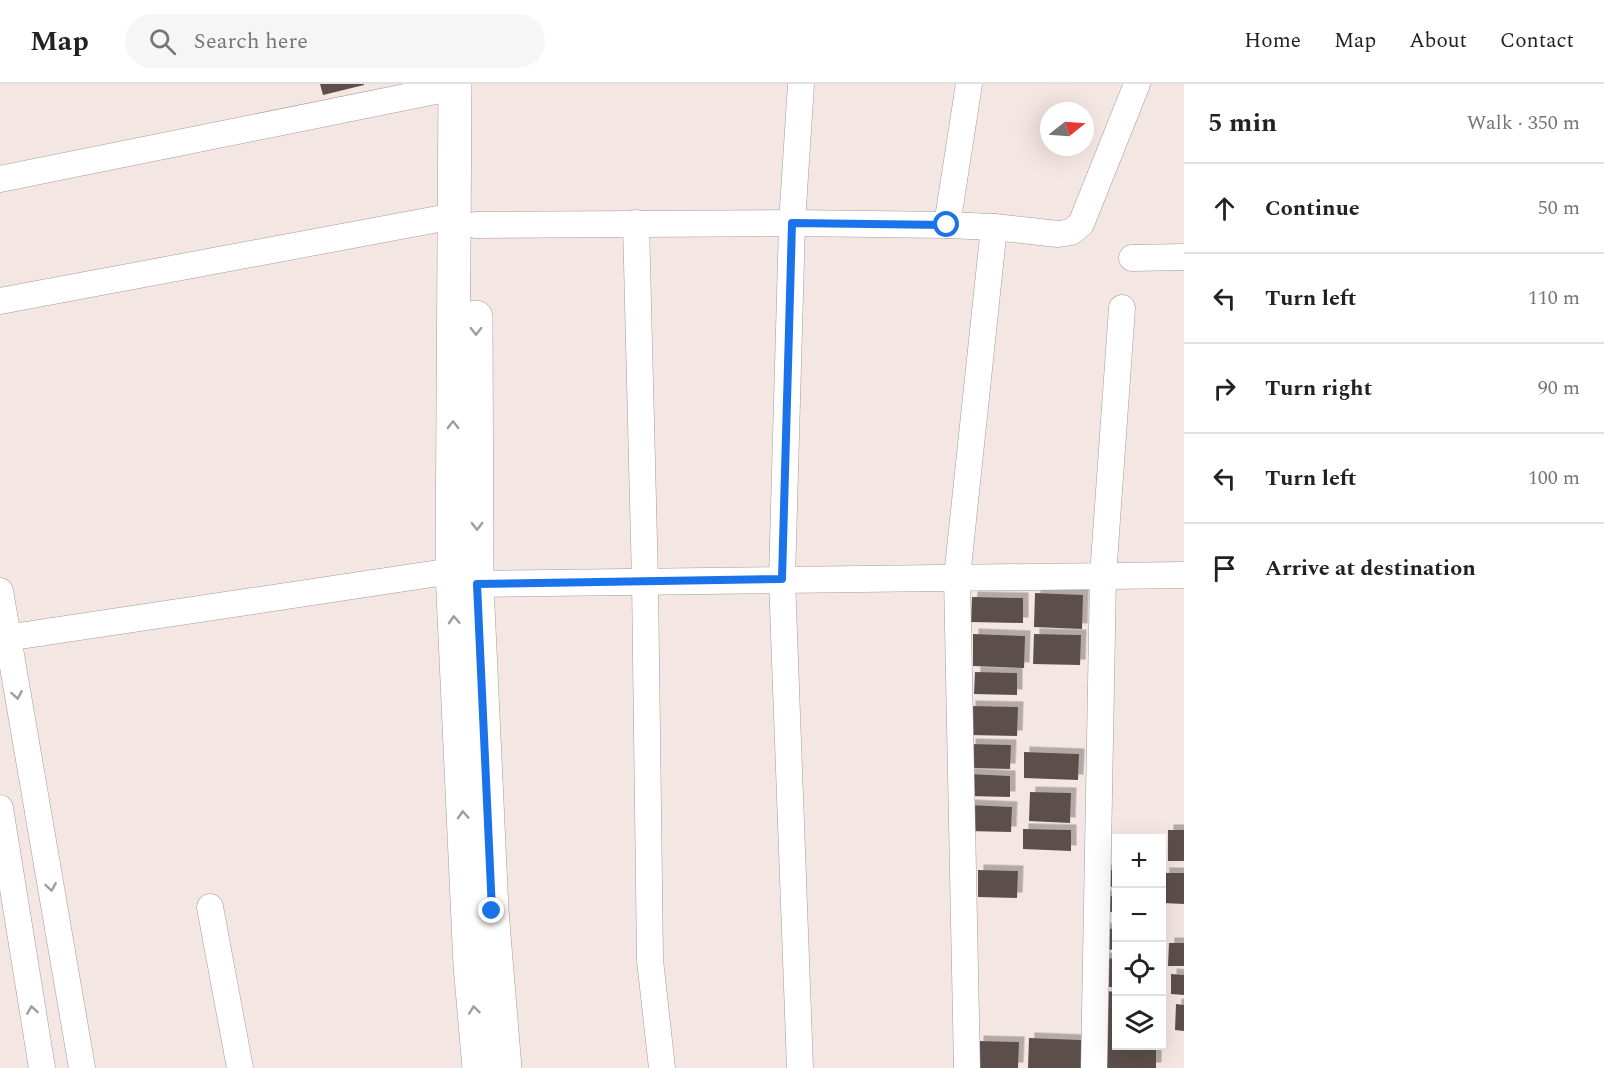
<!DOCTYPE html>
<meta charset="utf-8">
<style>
body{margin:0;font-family:Spectral,serif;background:#f6f6f6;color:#222}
.controls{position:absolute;right:18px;bottom:18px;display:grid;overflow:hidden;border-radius:0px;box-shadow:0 6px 24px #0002}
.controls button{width:54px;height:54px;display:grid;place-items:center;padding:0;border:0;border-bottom:2px solid #e0e0e0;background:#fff;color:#222;font:30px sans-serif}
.compass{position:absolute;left:1040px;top:18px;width:54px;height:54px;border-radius:50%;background:#fff;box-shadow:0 6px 24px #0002;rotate:73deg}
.stop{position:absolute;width:18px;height:18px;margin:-14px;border:4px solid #1a73e8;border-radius:50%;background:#fff}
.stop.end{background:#1a73e8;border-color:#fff;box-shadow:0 2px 6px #0008}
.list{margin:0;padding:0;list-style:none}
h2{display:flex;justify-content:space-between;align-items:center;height:78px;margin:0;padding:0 24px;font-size:26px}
h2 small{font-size:20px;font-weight:400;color:#767676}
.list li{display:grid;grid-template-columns:39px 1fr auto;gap:18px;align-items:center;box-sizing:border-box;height:90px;padding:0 24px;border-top:2px solid #e0e0e0}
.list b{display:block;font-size:22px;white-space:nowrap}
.list em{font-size:20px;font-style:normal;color:#767676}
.icon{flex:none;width:33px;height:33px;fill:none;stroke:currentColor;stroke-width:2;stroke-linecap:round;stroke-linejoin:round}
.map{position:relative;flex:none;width:1184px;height:984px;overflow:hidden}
header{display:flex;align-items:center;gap:36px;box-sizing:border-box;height:84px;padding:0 30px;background:#fff;border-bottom:2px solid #e0e0e0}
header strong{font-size:28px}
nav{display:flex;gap:33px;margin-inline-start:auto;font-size:21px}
.search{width:420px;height:54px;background:#f6f6f6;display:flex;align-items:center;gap:15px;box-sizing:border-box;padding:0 21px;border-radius:33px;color:#767676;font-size:22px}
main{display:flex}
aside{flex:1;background:#fff}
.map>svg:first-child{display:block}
</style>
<header>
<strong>Map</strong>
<div class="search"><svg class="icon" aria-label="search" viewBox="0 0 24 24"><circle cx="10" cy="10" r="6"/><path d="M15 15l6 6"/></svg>Search here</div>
<nav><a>Home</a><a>Map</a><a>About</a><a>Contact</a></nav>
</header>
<main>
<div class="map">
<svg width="1184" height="984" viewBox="0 0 1184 984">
<defs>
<filter id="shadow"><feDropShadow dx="5.5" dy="-5.5" stdDeviation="0" flood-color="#0004"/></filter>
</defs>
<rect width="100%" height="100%" fill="#f4e6e2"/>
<!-- building -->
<g fill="#5b504c" filter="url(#shadow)">
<path d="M320,0h44v1l-41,10z"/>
<path d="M1035,509l48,2 -1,34 -48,-2z"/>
<path d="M972,513l51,1v25l-52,-1z"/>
<path d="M973,550l52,2 -1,32 -51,-2z"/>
<path d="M1034,550l47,1 -1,30 -47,-1z"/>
<path d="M975,588l42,1v22l-43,-1z"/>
<path d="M970,622l48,1 -1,29 -47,-1z"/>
<path d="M970,660l41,1 -1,24 -40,-1z"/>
<path d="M1024,668l55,2 -1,26 -54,-2z"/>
<path d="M969,690l41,2v21l-41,-1z"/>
<path d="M1030,708l41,1 -1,30 -41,-2z"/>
<path d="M968,721l44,2 -1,25 -44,-1z"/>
<path d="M1023,745l48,1v21l-48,-2z"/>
<rect x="1168" y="746" width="16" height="31"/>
<path d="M978,786l40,1 -1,27 -39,-1z"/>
<path d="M1099,786h17v17l-17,-1z"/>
<path d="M1164,789h20v31l-21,-1z"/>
<path d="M1101,812h15v16h-16z"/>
<path d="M1101,844l15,1v21l-15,-1z"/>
<path d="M1169,859h15v23h-16z"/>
<path d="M1104,874l12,1v28h-12z"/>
<path d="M1171,890l13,1v20l-13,-1z"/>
<path d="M1106,907l10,1v54h40v22h-52z"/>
<path d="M1176,920l8,1v26l-9,-1z"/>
<path d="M1029,954l52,2v28h-53z"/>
<path d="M978,957l41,1 -1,26h-41z"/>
</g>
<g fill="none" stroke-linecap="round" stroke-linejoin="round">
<!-- minor casing -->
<g stroke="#a79b97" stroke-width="27">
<g id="minor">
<path d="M0,95l455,-92"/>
<path d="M636,139l9,358 5,379 12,108"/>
<path d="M476,141l316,-2 155,2 47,2 64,7 13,-2 10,-8 56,-140"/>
<path d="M947,141l22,-141"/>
<path d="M1132,174l52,-1"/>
<path d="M0,217l454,-85"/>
<path d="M477,500l707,-9"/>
<path d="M0,507l82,477"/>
<path d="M0,555l452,-68"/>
<path d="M0,724l42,260"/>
<path d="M210,823l30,161"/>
<path d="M800,984l-18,-489 10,-356 9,-139"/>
<path d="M967,984l-10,-491 37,-350"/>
<path d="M1094,984l9,-492 19,-268"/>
</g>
</g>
<!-- major casing -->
<g stroke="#a79b97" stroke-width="34">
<g id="major">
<path d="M455,0l-3,487 18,394 9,103"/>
<path d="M476,233l1,267 15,327 13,157"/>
</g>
</g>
<!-- minor -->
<use href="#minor" stroke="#fff" stroke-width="26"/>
<!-- major -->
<use href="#major" stroke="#fff" stroke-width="33"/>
</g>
<!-- one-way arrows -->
<defs><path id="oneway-chevron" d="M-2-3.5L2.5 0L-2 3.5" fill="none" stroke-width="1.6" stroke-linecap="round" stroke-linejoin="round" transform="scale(1.5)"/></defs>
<g stroke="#a09e9d">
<use href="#oneway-chevron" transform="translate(476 247) rotate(90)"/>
<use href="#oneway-chevron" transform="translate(453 341) rotate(-90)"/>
<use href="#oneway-chevron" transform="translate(477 442) rotate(90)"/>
<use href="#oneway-chevron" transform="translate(454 536) rotate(-93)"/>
<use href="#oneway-chevron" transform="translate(17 611) rotate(80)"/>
<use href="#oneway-chevron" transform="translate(463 731) rotate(-93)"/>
<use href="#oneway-chevron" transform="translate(51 803) rotate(80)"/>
<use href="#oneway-chevron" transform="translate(32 926) rotate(-99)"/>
<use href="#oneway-chevron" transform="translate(474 926) rotate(-96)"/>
</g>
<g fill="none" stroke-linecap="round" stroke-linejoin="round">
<!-- route -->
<path stroke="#1a73e8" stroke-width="8" d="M492,827l-15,-327 305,-5 10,-356 155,2"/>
</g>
</svg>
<div class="controls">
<button>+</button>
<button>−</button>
<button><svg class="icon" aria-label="locate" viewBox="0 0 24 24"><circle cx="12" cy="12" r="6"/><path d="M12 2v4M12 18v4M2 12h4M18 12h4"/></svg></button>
<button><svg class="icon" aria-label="layers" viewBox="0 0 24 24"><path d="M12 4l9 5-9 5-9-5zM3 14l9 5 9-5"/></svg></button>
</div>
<svg class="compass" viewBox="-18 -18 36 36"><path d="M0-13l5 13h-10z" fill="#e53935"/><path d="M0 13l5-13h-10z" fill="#767676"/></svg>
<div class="stop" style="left:947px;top:141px"></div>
<div class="stop end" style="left:492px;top:827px"></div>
</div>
<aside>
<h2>5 min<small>Walk · 350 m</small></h2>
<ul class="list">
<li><svg class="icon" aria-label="ahead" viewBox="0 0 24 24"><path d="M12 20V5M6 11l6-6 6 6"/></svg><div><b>Continue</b></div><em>50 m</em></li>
<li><svg class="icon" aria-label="left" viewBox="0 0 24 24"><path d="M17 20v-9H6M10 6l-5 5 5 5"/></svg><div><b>Turn left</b></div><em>110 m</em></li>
<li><svg class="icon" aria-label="right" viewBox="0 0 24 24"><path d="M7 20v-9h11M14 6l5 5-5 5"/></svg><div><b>Turn right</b></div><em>90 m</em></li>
<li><svg class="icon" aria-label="left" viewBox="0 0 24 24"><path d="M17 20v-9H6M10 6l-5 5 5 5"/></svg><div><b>Turn left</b></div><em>100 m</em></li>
<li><svg class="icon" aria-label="arrive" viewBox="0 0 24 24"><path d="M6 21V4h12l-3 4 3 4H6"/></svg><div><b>Arrive at destination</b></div></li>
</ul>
</aside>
</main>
